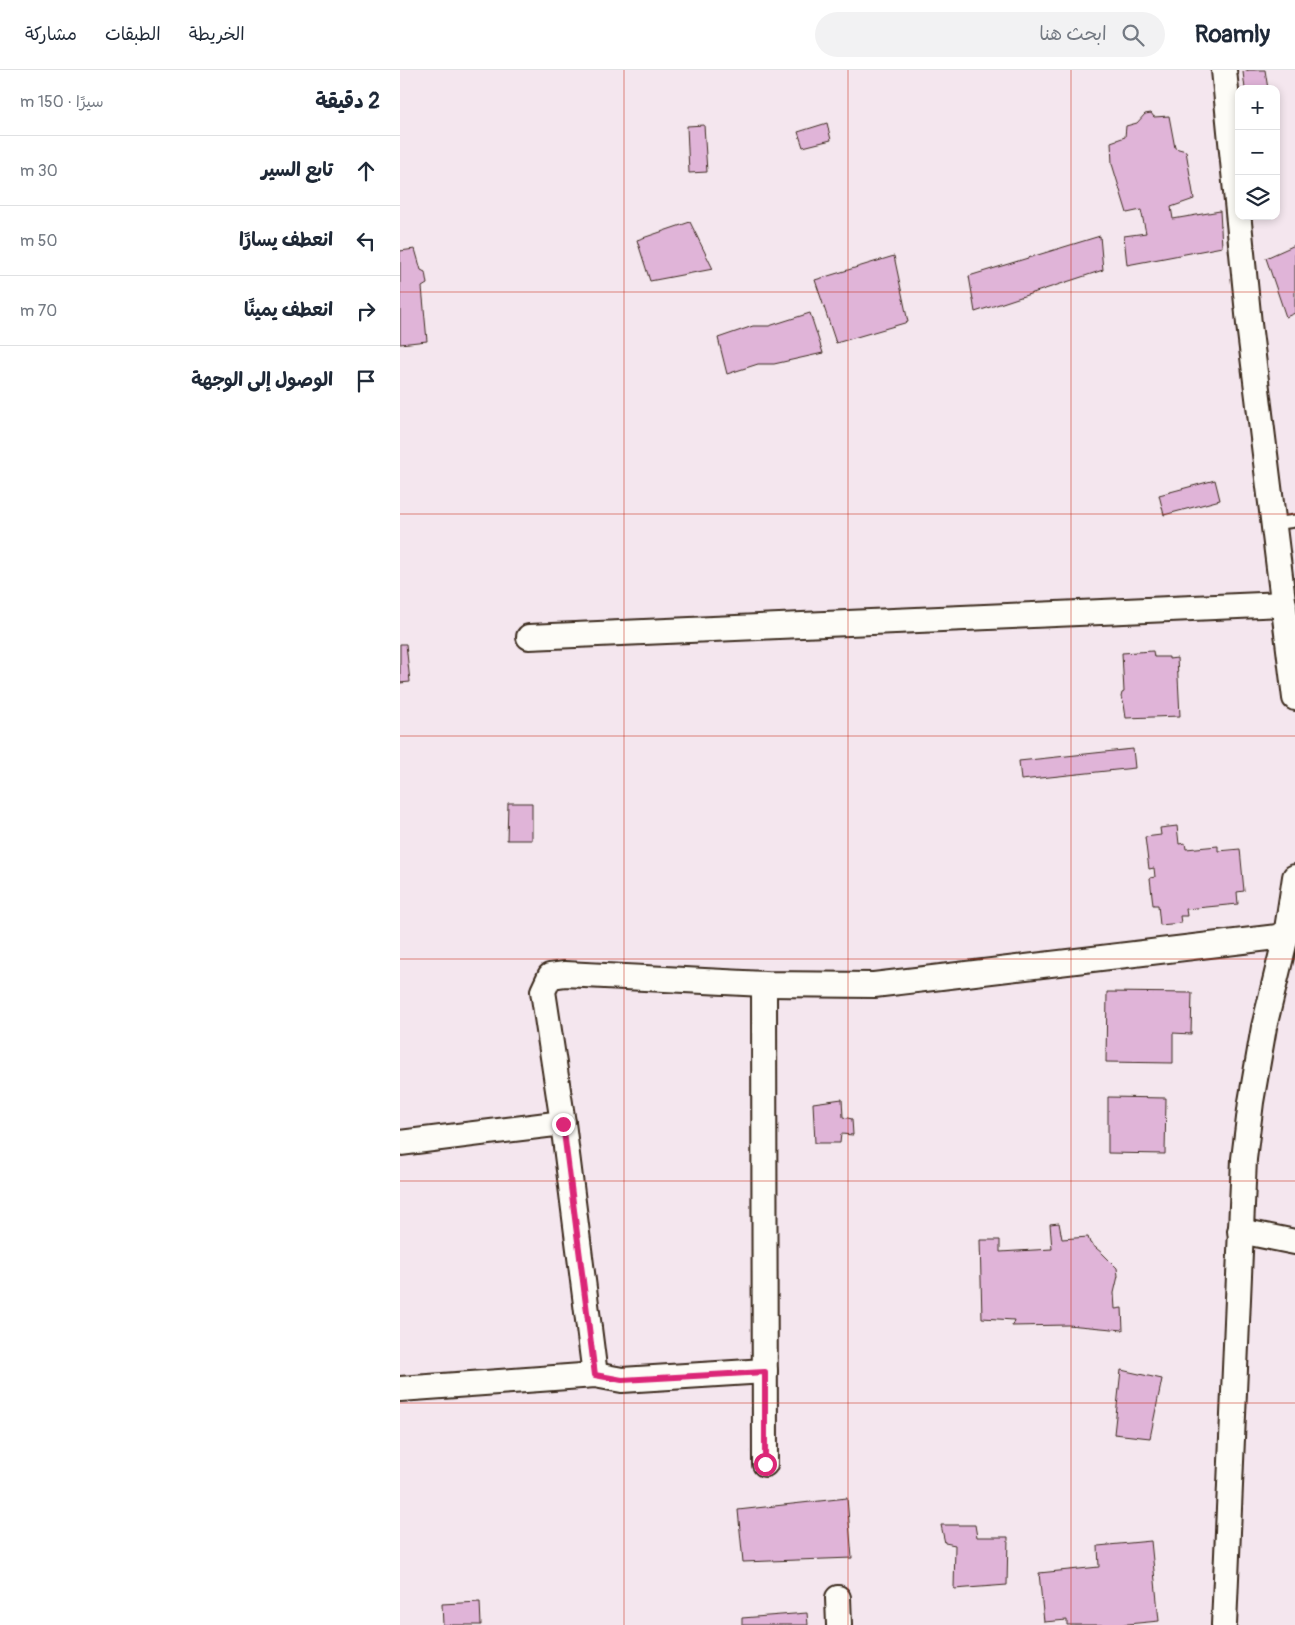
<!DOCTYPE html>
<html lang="ar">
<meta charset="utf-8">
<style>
body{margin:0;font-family:Pangolin,"Playpen Sans Arabic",sans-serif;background:#f2f2f3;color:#1f2937;direction:rtl}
.controls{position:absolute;right:15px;top:15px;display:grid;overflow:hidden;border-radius:10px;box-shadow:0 2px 8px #0003}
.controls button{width:45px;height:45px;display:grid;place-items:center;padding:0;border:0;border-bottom:1px solid #e0e1e3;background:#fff;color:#1f2937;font:25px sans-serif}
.stop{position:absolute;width:15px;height:15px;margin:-11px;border:4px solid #db2777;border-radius:50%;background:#fff}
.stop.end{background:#db2777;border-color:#fff;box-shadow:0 1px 5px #0008}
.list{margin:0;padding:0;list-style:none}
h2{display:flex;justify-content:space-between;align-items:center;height:65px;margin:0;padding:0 20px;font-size:21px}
h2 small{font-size:16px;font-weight:400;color:#747a83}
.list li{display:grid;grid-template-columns:32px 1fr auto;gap:15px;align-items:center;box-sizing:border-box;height:70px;padding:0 20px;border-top:1px solid #e0e1e3}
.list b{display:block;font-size:19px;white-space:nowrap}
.list em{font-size:16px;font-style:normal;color:#747a83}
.icon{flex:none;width:28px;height:28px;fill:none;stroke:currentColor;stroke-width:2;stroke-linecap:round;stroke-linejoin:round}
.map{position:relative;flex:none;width:895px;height:1555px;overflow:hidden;direction:ltr}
header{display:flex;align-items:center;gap:30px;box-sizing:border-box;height:70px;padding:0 25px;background:#fff;border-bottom:1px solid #e0e1e3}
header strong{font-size:24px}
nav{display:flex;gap:28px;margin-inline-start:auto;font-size:18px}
.search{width:350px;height:45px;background:#f2f2f3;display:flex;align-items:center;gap:12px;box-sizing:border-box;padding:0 18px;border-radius:28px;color:#747a83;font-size:19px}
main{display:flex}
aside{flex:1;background:#fff}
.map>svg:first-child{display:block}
</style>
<header>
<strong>Roamly</strong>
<div class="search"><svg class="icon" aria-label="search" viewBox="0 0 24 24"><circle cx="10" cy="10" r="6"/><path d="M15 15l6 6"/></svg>ابحث هنا</div>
<nav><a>الخريطة</a><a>الطبقات</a><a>مشاركة</a></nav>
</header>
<main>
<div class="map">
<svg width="895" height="1555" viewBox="0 0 895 1555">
<rect width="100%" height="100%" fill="#f4e6ee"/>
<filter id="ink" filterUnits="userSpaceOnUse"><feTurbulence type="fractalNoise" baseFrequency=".02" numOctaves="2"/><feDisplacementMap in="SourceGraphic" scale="10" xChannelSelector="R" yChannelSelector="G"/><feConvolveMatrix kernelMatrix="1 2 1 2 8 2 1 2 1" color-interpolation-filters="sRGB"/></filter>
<g filter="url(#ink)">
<!-- building -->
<g fill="#e0b4d8" stroke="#3b2a1e">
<path d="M849,0h16l3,19h-23l-2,-17z"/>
<path d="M751,43l3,4 15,-1 6,32 11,3 8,48 -23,8 2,12 47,-8 2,36 -95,18 -3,-29 22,-3 -5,-23 -14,3 -15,-49 -1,-22 14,-5 1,-11 11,-3 8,-9z"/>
<path d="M427,53l4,17 -28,7 -5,-15z"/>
<path d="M304,55l3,47 -18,1 -2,-47z"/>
<path d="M290,152l23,47 -63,12 -13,-41z"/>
<path d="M700,166l3,34 -128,42 -6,-36z"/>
<path d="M895,175v68l-9,4 -20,-59z"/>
<path d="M15,179l6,21 4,2 2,12 -5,3 5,54 -27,3v-93z"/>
<path d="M494,186l14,66 -72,21 -21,-63z"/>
<path d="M410,243l13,40 -49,11h-16l-31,10 -9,-36 35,-12h16z"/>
<path d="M815,410l5,20 -56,15 -5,-20z"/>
<path d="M0,574h6l4,38 -10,1z"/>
<path d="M753,581l1,6h15v2l8,-1 3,58 -54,2 -2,-14 -3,-7 1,-4 2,-1 -2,-39z"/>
<path d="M733,679l2,19 -114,12 -2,-19z"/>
<path d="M108,733h24v37h-25z"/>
<path d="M777,756l2,18 6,-1 1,6 32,-3v5l22,-2 4,42 -7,1 1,12 -52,5 1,7h-7l1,7 -21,2 -2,-20h-5l-3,-27 5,-1 -1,-9 -5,1 -4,-32 16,-2 -1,-7z"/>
<path d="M707,922l85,1 -1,41 -18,-1v30l-67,-1z"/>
<path d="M708,1027l58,1 -1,56 -57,-1z"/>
<path d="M442,1029l1,18 9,2 1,16 -12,-1 -1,9h-25l-2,-40z"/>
<path d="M659,1153l3,16 26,-2 2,6 12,10 15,15 1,8 -4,17 1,16 7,-1 1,22 -55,-5 -56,1 2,-6 -32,-2 -2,-78h20v12l52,-3 -2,-25z"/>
<path d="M721,1300l41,9 -12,59 -36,-4z"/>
<path d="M447,1428l5,60 -109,4 -5,-52z"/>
<path d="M541,1455h34l2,12h31l-1,48 -53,4 1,-44 -10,-2z"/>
<path d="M751,1471l8,80 -42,4h-50v-5l-23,2 -5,-49 60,-6 -1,-21z"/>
<path d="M80,1532l1,23h-38l-1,-21z"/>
<path d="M407,1543l1,12h-66v-7z"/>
</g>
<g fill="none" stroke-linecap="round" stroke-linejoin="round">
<!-- service casing -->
<g stroke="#3b2a1e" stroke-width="15">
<path id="service" d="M873,454l22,-3"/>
</g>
<!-- minor casing -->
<g stroke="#3b2a1e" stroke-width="28">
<g id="minor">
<path d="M824,0l25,254 46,374"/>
<path d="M129,567l755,-33"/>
<path d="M364,914l1,480"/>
<path d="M0,1073l163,-20"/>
<path d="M840,1161l55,11"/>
<path d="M195,1305l-32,-252 -20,-132 7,-15 15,-2 199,10 110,1 412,-49"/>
<path d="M0,1319l195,-14 27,5 143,-9"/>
<path d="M438,1528l1,27"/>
<path d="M824,1555l20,-466 7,-57 13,-75 22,-91 9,-59"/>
</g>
</g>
<!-- service -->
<use href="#service" stroke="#fdfcf7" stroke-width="11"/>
<!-- minor -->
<use href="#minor" stroke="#fdfcf7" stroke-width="24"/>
</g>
</g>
<g fill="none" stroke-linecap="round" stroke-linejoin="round" filter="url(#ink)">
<!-- route -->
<path stroke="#db2777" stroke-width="6" d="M163,1054l32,251 27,5 143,-8v92"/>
</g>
<!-- grid -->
<path fill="none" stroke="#c8321e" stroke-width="1" stroke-opacity="0.55" d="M224,0v1555M448,0v1555M671,0v1555M0,222h895M0,444h895M0,666h895M0,889h895M0,1111h895M0,1333h895"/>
</svg>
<div class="controls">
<button>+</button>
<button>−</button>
<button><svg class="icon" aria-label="layers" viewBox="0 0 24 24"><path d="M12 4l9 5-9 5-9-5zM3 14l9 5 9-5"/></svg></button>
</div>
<div class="stop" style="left:365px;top:1394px"></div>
<div class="stop end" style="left:163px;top:1054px"></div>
</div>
<aside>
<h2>2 دقيقة<small>سيرًا · 150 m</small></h2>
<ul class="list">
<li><svg class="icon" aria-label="ahead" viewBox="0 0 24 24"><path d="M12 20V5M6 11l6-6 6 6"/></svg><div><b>تابع السير</b></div><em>30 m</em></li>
<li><svg class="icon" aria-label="left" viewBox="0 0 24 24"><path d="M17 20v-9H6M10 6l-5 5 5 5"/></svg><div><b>انعطف يسارًا</b></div><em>50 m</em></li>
<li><svg class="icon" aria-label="right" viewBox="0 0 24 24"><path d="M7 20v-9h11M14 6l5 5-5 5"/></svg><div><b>انعطف يمينًا</b></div><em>70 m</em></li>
<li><svg class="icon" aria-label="arrive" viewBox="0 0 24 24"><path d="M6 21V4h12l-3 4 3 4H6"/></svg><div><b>الوصول إلى الوجهة</b></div></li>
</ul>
</aside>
</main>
